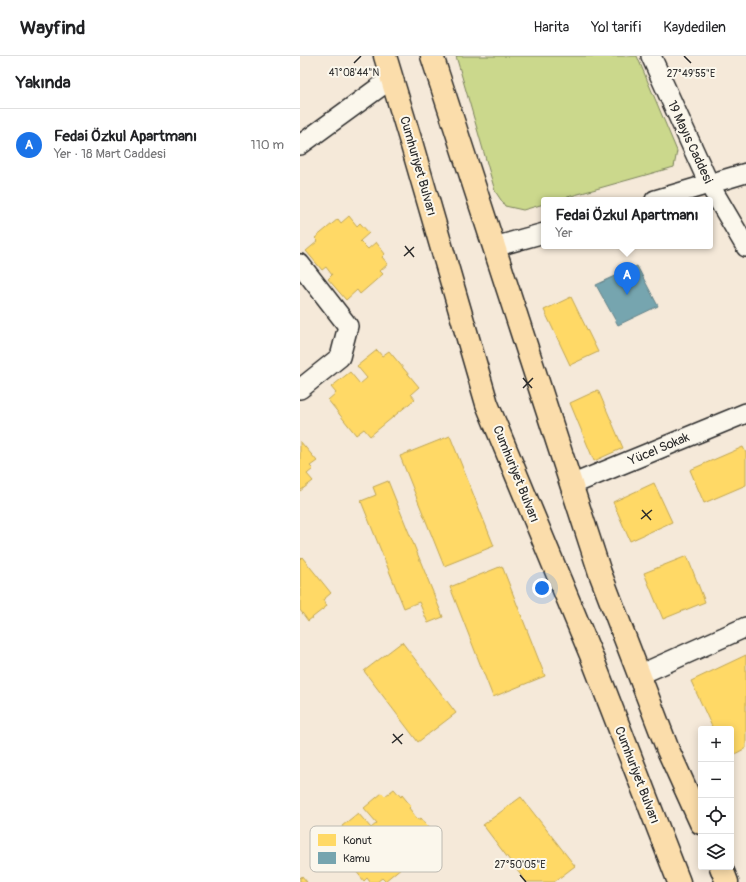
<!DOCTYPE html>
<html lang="tr">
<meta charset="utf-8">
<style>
body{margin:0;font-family:Pangolin,sans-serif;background:#f2f2f2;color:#202124}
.controls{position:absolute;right:12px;bottom:12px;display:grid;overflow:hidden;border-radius:4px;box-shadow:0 2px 10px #0003}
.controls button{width:36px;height:36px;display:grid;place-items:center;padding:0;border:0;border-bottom:1px solid #e0e0e0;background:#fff;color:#202124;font:20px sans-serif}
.you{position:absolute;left:242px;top:532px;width:14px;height:14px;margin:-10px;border:3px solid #fff;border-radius:50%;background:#1a73e8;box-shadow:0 0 0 6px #1a73e833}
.badge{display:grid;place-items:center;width:26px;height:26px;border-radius:50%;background:#1a73e8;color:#fff;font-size:13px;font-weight:700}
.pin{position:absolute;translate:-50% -33px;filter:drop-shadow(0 1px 2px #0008)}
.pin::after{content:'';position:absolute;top:21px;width:14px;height:12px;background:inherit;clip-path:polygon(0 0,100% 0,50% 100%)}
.popup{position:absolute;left:241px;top:141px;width:172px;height:52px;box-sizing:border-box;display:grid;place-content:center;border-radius:4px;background:#fff;filter:drop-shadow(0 1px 3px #0005);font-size:13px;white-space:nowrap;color:#757577}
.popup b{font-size:15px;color:#202124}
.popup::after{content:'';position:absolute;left:50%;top:100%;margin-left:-8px;border:8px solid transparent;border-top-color:#fff}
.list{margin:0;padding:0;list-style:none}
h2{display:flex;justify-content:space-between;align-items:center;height:52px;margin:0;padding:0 16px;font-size:17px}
h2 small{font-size:13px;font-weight:400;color:#757577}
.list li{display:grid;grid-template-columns:26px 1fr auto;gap:12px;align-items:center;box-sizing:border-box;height:72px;padding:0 16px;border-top:1px solid #e0e0e0}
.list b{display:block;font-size:15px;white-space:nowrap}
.list p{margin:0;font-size:13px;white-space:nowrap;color:#757577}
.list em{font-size:13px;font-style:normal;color:#757577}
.icon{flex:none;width:22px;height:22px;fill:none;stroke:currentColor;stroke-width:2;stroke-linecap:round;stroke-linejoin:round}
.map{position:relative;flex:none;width:446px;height:826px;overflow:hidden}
header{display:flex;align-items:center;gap:24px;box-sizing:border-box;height:56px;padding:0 20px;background:#fff;border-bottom:1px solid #e0e0e0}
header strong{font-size:19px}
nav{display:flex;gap:22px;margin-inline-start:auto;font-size:14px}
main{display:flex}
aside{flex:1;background:#fff}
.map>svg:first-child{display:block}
</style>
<header>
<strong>Wayfind</strong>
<nav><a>Harita</a><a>Yol tarifi</a><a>Kaydedilen</a></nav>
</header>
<main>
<aside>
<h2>Yakında<small></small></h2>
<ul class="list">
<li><span class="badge">A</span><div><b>Fedai Özkul Apartmanı</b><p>Yer · 18 Mart Caddesi</p></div><em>110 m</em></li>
</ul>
</aside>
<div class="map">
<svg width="446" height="826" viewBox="0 0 446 826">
<rect width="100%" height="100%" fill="#f5e9d9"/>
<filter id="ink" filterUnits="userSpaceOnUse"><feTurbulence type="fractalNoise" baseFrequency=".025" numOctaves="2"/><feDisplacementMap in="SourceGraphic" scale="8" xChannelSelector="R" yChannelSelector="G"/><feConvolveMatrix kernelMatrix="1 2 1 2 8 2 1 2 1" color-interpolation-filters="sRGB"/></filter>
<g filter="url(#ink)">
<!-- green -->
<path fill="#cbd88c" stroke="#7b825c" d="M156,0h181l40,95 -3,16 -117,33h-13v4l-21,6 -18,-4 -10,-15z"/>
<!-- homes -->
<g fill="#ffd966" stroke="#bfa554">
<path d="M49,160l8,10 3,-3 9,10 -9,8 8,8 8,-7 9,12 -3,3 6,7 -8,7 3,3 -23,20 -3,-4 -11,10 -18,-21 4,-4 -6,-8 -4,3 -16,-19 12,-10 -3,-3 23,-19 3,4z"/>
<path d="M271,241l27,55 -28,13 -26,-55z"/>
<path d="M77,294l5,6 7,-5 30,36 -8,7 4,5 -45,37 -6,-7 -8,6 -28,-35 8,-7 -5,-6 19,-15 10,12 7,-6 -10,-12z"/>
<path d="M298,334l25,58 -29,13 -24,-58z"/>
<path d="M150,380l44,110 -50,20 -44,-110z"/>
<path d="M0,385l17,20 -7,5 3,3 -6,5 6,7 -13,10z"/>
<path d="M443,391l3,6v32l-42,18 -14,-33z"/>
<path d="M88,425l55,136 -15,6 -9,-21 -15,6 -43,-107 15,-6 -3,-8z"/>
<path d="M354,427l18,39 -42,19 -17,-39z"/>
<path d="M387,500l18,46 -42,17 -19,-46z"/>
<path d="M2,501l29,36 -8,7 4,6 -19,15 -8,-11v-51z"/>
<path d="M202,510l43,110 -52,21 -43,-110z"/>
<path d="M102,586l54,71 -38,29 -54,-71z"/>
<path d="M446,599v93l-15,8v-27h-18l-22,-48z"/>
<path d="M94,733l7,8 1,-2 9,11 -2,2 9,12 3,-2 9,11 -3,2 5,7 -8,7 2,3 -18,15 -3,-5 -6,5 3,4 -17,14 -3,-3 -5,4h-7l-3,-4 -3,3 -9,-11 4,-3 -10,-12 -3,3 -9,-11 4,-4 -6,-8 8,-7 -1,-2 16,-13 13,15 6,-5 -13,-15 18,-15 3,3z"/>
<path d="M221,741l54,69 -21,16h-28l-43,-57z"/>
<path d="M2,820l5,6h-7v-5l1,1z"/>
</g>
<!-- public -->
<path fill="#76a5af" stroke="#608087" d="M337,210l21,40 -40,19 -22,-40z"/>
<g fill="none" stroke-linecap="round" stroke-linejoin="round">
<!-- minor casing -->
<g stroke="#2b2b2b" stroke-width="22">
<g id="minor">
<path d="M351,0l58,128 37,63"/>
<path d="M0,89l92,-67"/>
<path d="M355,144l91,-27"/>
<path d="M194,191l50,-14"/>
<path d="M0,208l48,62 -8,31 -40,32"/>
<path d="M271,429l175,-72"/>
<path d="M339,619l107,-48"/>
</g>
</g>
<!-- major casing -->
<g stroke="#2b2b2b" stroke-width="25">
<g id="major">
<path d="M85,0l26,86 76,262 104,251 88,227"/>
<path d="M132,0l168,517 68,177 33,73"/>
<path d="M421,811l6,15"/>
</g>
</g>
<!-- minor -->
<use href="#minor" stroke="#fbf7ec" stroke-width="19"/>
<!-- major -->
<use href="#major" stroke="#fbddab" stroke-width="22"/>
</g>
</g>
<!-- ticks -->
<path fill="none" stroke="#2b2b2b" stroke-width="1.5" d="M384,0l7,7M54,7l7,-7M105,190l9,11M104,200l10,-9M223,322l9,10M223,332l10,-10M342,454l9,10M341,463l11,-9M93,678l9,10M92,687l11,-9M220,819l6,7"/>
<g text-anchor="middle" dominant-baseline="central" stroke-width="4" stroke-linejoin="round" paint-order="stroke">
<!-- street labels -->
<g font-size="13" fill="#2b2b2b" stroke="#fbf7ec">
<text transform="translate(390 86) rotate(65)">19 Mayıs Caddesi</text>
<text transform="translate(118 110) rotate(74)">Cumhuriyet Bulvarı</text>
<text transform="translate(359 393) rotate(-23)">Yücel Sokak</text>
<text transform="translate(216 418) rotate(68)">Cumhuriyet Bulvarı</text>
<text transform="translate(337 719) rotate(69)">Cumhuriyet Bulvarı</text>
</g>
</g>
<!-- legend -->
<rect x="10" y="770" width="132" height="46" rx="6" fill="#fbf7ec" stroke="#bdbab2" stroke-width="1"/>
<rect x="18" y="778" width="18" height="12" fill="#ffd966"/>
<rect x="18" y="796" width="18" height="12" fill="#76a5af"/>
<g font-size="11" fill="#2b2b2b">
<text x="43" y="788">Konut</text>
<text x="43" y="806">Kamu</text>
</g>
<g font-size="10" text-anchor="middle" fill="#2b2b2b" stroke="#fbf7ec" stroke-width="4" stroke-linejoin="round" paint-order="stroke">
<text x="54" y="20">41°08'44"N</text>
<text x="391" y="21">27°49'55"E</text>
<text x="220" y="812">27°50'05"E</text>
</g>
</svg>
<div class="controls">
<button>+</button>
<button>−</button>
<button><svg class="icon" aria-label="locate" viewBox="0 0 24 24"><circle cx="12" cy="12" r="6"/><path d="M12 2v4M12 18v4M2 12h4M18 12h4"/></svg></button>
<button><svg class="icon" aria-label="layers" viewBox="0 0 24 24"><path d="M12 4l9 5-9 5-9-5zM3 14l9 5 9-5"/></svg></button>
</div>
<div class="you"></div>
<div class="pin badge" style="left:327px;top:239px">A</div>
<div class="popup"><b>Fedai Özkul Apartmanı</b>Yer</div>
</div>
</main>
